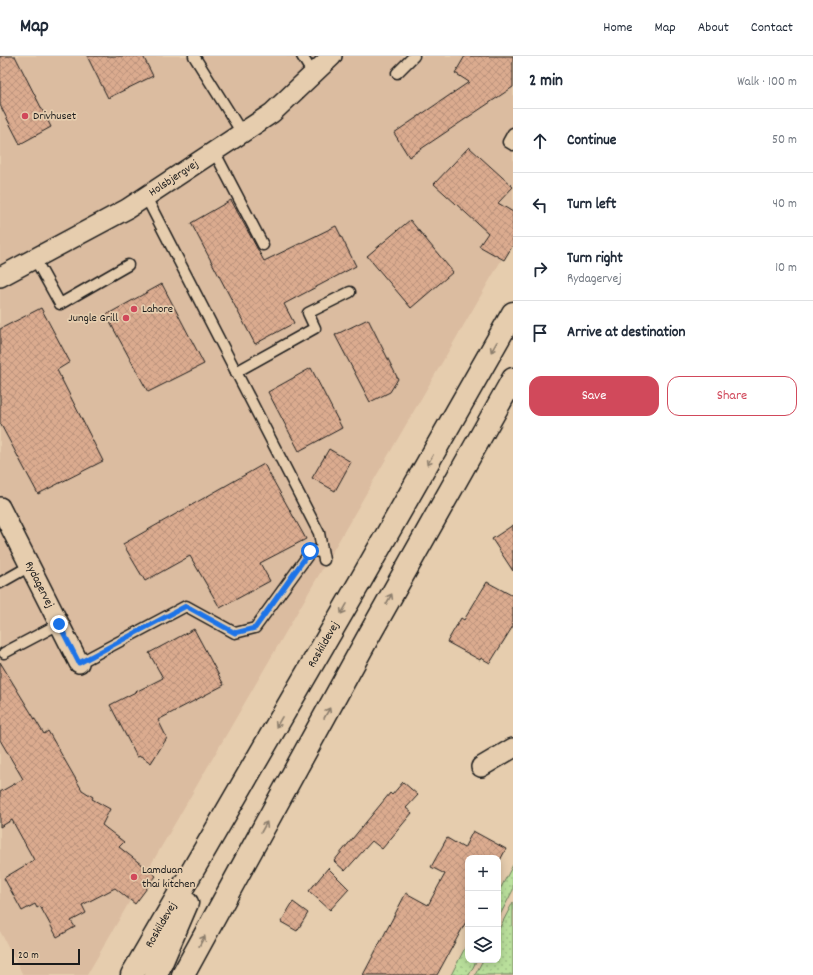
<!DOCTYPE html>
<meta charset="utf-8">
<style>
body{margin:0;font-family:Dekko,sans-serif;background:#f2f2f3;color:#1f2937}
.controls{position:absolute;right:12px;bottom:12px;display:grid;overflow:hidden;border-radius:8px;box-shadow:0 2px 10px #0003}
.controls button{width:36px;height:36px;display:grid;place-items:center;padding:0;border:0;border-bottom:1px solid #e0e1e3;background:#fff;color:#1f2937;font:20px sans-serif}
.scale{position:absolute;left:12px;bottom:10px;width:68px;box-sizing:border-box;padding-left:4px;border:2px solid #1c1c1c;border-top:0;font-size:11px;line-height:14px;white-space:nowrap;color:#1c1c1c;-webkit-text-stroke:3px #e6cdae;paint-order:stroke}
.stop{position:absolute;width:12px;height:12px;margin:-9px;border:3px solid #1a73e8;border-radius:50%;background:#fff}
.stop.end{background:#1a73e8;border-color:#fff;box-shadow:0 1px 4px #0008}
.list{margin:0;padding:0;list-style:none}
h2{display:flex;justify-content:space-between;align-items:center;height:52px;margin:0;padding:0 16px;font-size:17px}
h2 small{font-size:13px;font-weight:400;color:#747a83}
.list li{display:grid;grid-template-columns:26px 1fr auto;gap:12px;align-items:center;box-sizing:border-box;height:64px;padding:0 16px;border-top:1px solid #e0e1e3}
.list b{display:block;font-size:15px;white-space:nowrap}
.list p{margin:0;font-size:13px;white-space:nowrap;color:#747a83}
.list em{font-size:13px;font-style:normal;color:#747a83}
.actions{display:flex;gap:8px;padding:12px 16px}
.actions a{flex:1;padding:9px 0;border:1px solid #d1495b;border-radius:12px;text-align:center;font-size:14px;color:#d1495b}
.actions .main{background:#d1495b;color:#fff}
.icon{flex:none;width:22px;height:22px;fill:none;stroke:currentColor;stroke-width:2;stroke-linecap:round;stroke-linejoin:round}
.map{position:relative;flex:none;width:513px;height:919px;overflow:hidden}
header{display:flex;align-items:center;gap:24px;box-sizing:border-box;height:56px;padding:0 20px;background:#fff;border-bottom:1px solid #e0e1e3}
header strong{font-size:19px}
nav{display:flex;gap:22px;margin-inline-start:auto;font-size:14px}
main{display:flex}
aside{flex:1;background:#fff}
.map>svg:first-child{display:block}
</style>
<header>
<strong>Map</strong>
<nav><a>Home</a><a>Map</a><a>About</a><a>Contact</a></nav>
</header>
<main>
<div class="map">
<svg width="513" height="919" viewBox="0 0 513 919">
<defs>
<pattern id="grass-dots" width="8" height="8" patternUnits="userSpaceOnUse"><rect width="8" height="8" fill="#bae09c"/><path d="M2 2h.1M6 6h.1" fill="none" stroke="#9fc086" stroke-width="1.8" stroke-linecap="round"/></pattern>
<pattern id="building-cross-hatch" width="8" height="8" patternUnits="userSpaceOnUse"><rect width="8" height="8" fill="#dbab8f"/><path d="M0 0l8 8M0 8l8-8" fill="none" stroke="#bb937b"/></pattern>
</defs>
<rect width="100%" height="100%" fill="#e6cdae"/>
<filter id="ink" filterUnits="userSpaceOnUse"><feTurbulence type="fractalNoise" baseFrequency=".025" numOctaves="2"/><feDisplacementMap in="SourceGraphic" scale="8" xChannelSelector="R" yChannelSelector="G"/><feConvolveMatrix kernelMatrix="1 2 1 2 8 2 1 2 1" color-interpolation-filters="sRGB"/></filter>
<g filter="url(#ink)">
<!-- built -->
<path fill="#dbbca0" d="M0,0h513v184l-426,735h-64l-23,-44z"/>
<!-- grass -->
<g fill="url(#grass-dots)" stroke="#6b7e5c">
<path d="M513,809v25l-15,29v-26z"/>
<path d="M513,846v73h-38l8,-15h15v-29z"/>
<path d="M468,886v18h9l-8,15h-18z"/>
</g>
<!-- building -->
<g fill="url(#building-cross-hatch)" stroke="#1c1c1c">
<path d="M0,0h15l36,71 -31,17 -20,-39z"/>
<path d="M87,0h56l10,20 -45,22z"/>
<path d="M465,0h48v31l-104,70 -15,-24 75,-51 -14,-9z"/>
<path d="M469,91l44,40 -15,16 15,9v33l-9,15 -25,-14 9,-13 -54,-49z"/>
<path d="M231,144l33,61 72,-35 20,40 -72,38 10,19 -39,21 -64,-121z"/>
<path d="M410,164l43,52 -42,36 -44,-52z"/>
<path d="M162,228l42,80 -56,28 -42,-77z"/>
<path d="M41,252l29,54 -13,8 46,91 -65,33 -38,-71v-94z"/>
<path d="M368,263l30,60 -8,13 -20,10 -35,-67z"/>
<path d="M311,312l31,60 -43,23 -31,-59z"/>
<path d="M329,393l22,13 -16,29 -23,-13z"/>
<path d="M264,408l42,75 -46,24 10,18 -50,27 -30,-52 -45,25 -22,-37z"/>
<path d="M513,469v46l-21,-32z"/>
<path d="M487,526l26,14v30l-23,37 -9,-5 -1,2 -33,-18 14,-24 3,2z"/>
<path d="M194,573l30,56 -66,35 9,18 -16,25 -10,-7 -4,1 -27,-52 53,-27 -14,-25z"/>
<path d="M0,606l44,72 4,-3 34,59 11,7 -1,2 18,10 -8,16 22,17 -5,5 37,29 -21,28 -20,-16 -33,17 4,8 -15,8 4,6 -18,10 -17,-31 -3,2 -2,-4 -13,7 -18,-33 30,-18 -22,-40 -12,7v-35l23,-13 -23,-39z"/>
<path d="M403,726l15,13 -12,13 6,5 -30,36 -10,-8 -27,30 -11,-10 56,-68 2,2z"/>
<path d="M473,775l33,18 -8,15v-6h-30v60l-31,57h-74l43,-82 22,12 17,-31 -14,-7 16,-29 17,10z"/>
<path d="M328,812l21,21 -19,21 -21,-19z"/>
<path d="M293,846l15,11 -11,18 -16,-9z"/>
</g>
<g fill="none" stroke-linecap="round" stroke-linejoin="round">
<!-- lane casing -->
<g stroke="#1c1c1c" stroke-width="13">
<g id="lane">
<path d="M194,0l48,77"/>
<path d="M302,0l11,18"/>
<path d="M397,17l17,-17"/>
<path d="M513,77l-5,9 5,3"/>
<path d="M214,95l49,94"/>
<path d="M146,141l173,336 5,27"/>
<path d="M35,203l25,45 68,-39"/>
<path d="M236,316l79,-44 -7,-15 42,-21"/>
<path d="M0,527l30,-17"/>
<path d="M4,597l55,-29"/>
<path d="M79,607l107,-57 49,27 20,-5 56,-77 11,1"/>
</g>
</g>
<!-- street casing -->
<g stroke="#1c1c1c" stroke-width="22">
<g id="street">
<path id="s1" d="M0,221l127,-68 115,-76 30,-20 60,-57"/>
<path id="s2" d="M0,451l79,156"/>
<path d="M481,711l32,-19"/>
</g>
</g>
<!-- secondary casing -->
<g stroke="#1c1c1c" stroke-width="25">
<g id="secondary">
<path id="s3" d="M132,919l229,-395 152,-267"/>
<path d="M156,919l31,-72"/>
<path d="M183,919l184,-336 146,-260"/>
</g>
</g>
<!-- lane -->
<use href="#lane" stroke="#e6cdae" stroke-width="10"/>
<!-- street -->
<use href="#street" stroke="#e6cdae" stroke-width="19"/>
<!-- secondary -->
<use href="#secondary" stroke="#e6cdae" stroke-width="22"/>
</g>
<!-- one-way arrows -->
<defs><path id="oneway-shaft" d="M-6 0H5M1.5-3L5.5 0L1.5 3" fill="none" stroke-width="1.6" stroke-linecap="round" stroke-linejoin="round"/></defs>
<g stroke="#8b7d6c">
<use href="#oneway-shaft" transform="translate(494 291) rotate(120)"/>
<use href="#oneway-shaft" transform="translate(430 404) rotate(120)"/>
<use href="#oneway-shaft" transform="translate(389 543) rotate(-61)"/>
<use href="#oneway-shaft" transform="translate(344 553) rotate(120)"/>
<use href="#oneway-shaft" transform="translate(327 657) rotate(-61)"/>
<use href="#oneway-shaft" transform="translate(279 666) rotate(120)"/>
<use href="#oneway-shaft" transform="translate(264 771) rotate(-61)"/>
<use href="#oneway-shaft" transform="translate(202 885) rotate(-61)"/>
</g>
</g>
<g fill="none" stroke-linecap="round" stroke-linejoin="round" filter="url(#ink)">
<!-- route -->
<path stroke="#1a73e8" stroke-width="5" d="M59,568l20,39 107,-57 49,27 20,-5 55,-77"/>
</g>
<!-- markers -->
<g fill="#d1495b" stroke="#e6cdae" stroke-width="1.5">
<circle cx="25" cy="60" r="4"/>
<circle cx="134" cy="253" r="4"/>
<circle cx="126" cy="262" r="4"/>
<circle cx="134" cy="821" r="4"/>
</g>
<g text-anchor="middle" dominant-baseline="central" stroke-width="3.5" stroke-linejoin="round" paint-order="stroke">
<!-- poi labels -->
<g font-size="12" fill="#1c1c1c" stroke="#e6cdae" text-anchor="start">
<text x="33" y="60">Drivhuset</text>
<text x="142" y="253">Lahore</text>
<text x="118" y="262" text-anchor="end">Jungle Grill</text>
<text x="142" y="814">Lamduan<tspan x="142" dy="14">thai kitchen</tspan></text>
</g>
<!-- street labels -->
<g font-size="12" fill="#1c1c1c" stroke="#e6cdae">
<text stroke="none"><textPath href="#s1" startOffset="200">Holsbjergvej</textPath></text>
<text stroke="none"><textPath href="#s2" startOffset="87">Rydagervej</textPath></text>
<text stroke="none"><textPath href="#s3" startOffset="382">Roskildevej</textPath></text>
<text stroke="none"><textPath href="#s3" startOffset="58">Roskildevej</textPath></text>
</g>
</g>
</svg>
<div class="controls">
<button>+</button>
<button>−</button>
<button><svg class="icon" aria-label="layers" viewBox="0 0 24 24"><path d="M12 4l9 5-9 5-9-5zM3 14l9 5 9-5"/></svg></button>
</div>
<div class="scale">20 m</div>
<div class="stop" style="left:310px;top:495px"></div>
<div class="stop end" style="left:59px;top:568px"></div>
</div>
<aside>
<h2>2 min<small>Walk · 100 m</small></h2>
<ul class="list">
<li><svg class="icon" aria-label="ahead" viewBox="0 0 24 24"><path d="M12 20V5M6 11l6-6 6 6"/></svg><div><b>Continue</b></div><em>50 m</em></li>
<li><svg class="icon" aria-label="left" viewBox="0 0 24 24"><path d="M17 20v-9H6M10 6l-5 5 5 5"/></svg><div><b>Turn left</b></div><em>40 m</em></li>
<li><svg class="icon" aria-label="right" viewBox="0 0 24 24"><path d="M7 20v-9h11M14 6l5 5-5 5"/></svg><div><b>Turn right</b><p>Rydagervej</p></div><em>10 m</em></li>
<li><svg class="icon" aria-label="arrive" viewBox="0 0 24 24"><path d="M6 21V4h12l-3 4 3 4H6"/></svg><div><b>Arrive at destination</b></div></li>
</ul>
<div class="actions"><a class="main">Save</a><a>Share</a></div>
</aside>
</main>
